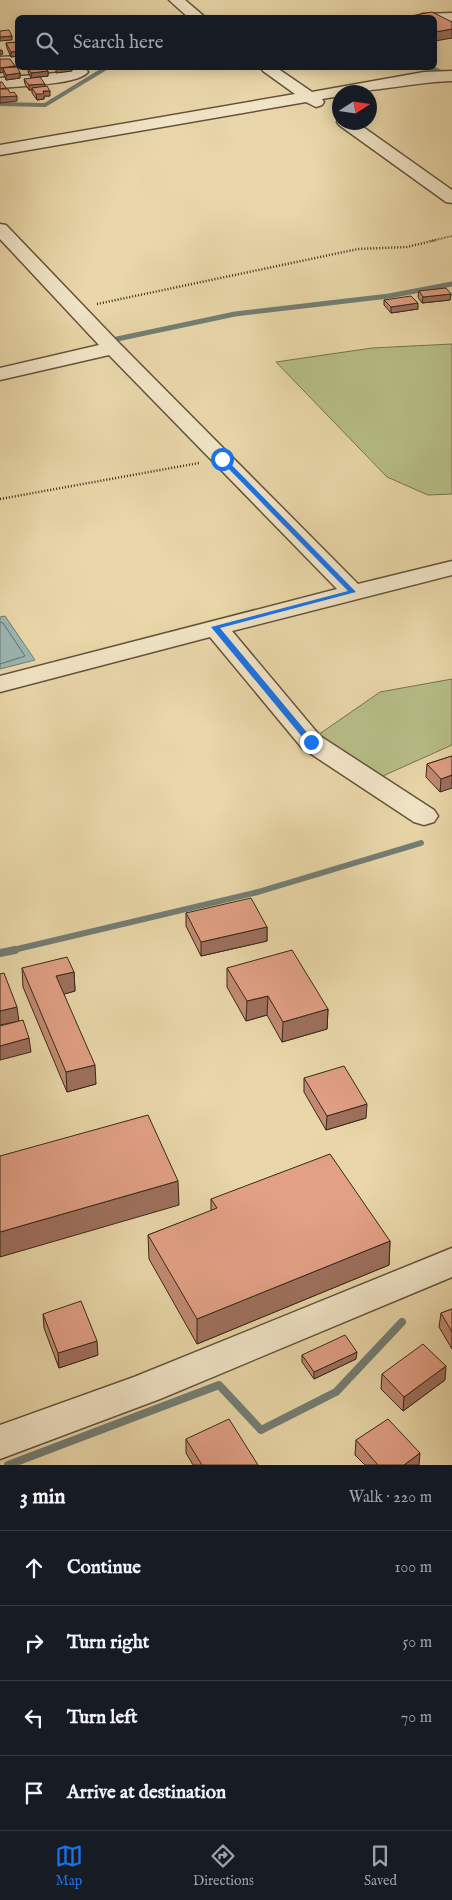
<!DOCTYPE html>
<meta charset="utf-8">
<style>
body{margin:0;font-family:"IM FELL English",serif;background:#20242c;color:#f1f3f6}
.compass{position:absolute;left:332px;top:85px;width:45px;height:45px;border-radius:50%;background:#171b24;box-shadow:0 2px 12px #0003;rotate:78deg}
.stop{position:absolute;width:15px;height:15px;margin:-11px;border:4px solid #1a73e8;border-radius:50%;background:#fff}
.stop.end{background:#1a73e8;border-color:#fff;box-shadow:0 1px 5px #0008}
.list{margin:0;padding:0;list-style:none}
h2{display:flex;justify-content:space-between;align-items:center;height:65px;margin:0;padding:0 20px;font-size:21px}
h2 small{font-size:16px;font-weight:400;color:#9ea1a6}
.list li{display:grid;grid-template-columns:32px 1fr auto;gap:15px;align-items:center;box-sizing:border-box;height:75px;padding:0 20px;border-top:1px solid #363941}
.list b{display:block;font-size:19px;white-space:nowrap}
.list em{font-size:16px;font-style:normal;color:#9ea1a6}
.icon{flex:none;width:28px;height:28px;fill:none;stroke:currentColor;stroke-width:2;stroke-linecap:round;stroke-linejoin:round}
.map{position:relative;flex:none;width:452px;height:1465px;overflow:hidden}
.search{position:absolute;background:#171b24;box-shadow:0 2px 12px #0003;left:15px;right:15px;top:15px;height:55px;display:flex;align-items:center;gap:12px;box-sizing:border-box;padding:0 18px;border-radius:8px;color:#9ea1a6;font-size:19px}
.sheet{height:365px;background:#171b24}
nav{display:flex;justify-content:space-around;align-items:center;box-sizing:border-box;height:70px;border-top:1px solid #363941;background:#171b24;font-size:14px;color:#9ea1a6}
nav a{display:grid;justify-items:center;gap:2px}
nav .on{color:#1a73e8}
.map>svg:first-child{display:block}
</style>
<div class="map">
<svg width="452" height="1465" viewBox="0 0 452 1465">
<rect width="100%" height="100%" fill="#e9d7a9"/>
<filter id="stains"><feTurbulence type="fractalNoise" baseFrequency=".004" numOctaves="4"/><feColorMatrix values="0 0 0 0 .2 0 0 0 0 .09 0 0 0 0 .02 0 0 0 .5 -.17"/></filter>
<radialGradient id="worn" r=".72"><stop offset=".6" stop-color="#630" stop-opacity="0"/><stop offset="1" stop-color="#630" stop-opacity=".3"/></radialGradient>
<!-- green -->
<g fill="#b7be87" stroke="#777450">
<path d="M452,344v150l-24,1 -41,-18 -111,-115 96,-14z"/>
<path d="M452,679v66l-76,34 -61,-42 65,-45z"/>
</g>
<!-- water -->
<path fill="#9bb7b3" stroke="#737e75" d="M5,616l30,44 -35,9v-52z"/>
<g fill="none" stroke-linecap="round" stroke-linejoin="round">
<!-- shore -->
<path stroke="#697066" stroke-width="1" d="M0,622l3,1 22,33 -25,8"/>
<!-- stream-far3 -->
<g stroke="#737e75" stroke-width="4">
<path d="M433,68l10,5 9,-1"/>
<path d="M0,104l45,1 61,-37"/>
</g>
<!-- stream-far2 -->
<path stroke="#737e75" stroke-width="5" d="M117,339l118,-25 154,-18 63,-12"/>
<!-- stream-far1 -->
<path stroke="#737e75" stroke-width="6" d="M9,951l249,-59 163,-49"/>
<!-- stream -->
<g stroke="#737e75" stroke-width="8">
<path d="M0,953l15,-3"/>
<path d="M8,1465l211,-80 42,45 75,-38 66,-70"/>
</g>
<!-- minor casing -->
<g stroke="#64543c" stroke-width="3">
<g id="minor">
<path d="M169,0h16l21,18h-17z"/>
<path d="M452,13v8l-18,1v-4h-19l7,-4z"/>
<path d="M18,56v9l-18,2v-10z"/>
<path d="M71,68h14l3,4c-10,13 -71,14 -88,16v-10l67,-6 4,-2z"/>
<path d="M261,68h16l35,24 112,-20 28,-1v10c-38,1 -75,11 -112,11v4l-18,3 2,3 -2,3 -6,2 -10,-5 -306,53v-10l295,-51 -32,-23z"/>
<path d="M339,119l1,3h16l96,68v13l-6,-1 -107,-77 -2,-3z"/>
<path d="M0,224l6,1 114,119 238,240 94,-23v14l-220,56 88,105 114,74 4,6 -4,6 -10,3 -10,-3 -112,-74 -92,-111 -210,55v-16l337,-87 -228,-234 -109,25v-12l99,-23 -99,-106z"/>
<path d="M452,1248v29l-292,122 -160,60v-34l134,-48z"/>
</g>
</g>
<!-- path-far1 -->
<path stroke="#372918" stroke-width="2" stroke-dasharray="0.5 1" stroke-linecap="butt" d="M431,241l21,-5"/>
<!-- path -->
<g stroke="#372918" stroke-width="2.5" stroke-dasharray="1 2" stroke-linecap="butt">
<path d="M97,304l261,-55 49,-2 29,-7"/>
<path d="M0,499l199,-36"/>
</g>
<!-- minor -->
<use href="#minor" fill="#f1e5c7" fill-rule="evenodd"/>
</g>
<!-- wall -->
<g fill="#c28a73" stroke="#372918">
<path d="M18,42v14l-7,1 -4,-9 -1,-5z"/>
<path d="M0,59l15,8 5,6v5l-14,2 -3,-8 -3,1z"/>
<path d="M28,68l20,3v5l-17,2 -3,-6z"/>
<path d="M24,79l21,7 5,10h-6v3l-7,1 -5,-7v-3h-3l-4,-6z"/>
<path d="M419,291l32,3 -1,6 -28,3 -4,-6z"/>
<path d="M384,300l34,9 -27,4 -7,-8z"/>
<path d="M452,756l-12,36 -14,-15 1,-13z"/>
<path d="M186,913l81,14v14l-66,15 -15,-30z"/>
<path d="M22,968l52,4 1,19 -11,3 32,90 -29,8 -44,-105z"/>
<path d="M227,968l101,41 -1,20 -45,13 -15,-27 -21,6 -19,-34z"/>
<path d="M304,1078l62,40 -40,12 -22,-38z"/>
<path d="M211,1199l179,42 -1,24 -192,79 -48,-85 -1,-24 63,-24z"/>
<path d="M452,1309v40l-13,-22 2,-14z"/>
<path d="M43,1314l55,41 -39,13 -15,-40z"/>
<path d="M302,1355l54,4 -42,20 -12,-17z"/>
<path d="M382,1374l63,6 -42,31 -22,-22z"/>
<path d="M186,1439l72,26h-65l-7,-12z"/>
<path d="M356,1440l63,25h-54l-10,-10z"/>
</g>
<!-- shaded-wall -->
<g fill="#9e705e" stroke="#372918">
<path d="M452,29v9l-17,3v-9z"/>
<path d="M12,36v4l-12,1v-4z"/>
<path d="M0,50h2l1,4 -3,1z"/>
<path d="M18,51v5l-7,1v-5z"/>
<path d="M15,66v5l-12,-3v4l-3,1v-5z"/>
<path d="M56,68h16v3l-16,2z"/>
<path d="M87,68h14l-13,1z"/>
<path d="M48,71v5l-17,2v-5z"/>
<path d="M20,73v5l-14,2v-5z"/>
<path d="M45,84v5l-13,-1v2h-3v-5z"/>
<path d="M43,91h7v5h-6v3l-7,1 -1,-6z"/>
<path d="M17,96v5l-17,2v-6z"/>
<path d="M451,294l-1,6 -28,3 1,-6z"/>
<path d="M418,303v6l-27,4v-6z"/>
<path d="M452,775v13l-12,4 1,-13z"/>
<path d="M267,927v14l-66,15v-14z"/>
<path d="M74,972l1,19 -18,5 -1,-20z"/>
<path d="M268,996l-1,19 -21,6 1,-20z"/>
<path d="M17,1007l2,14 -19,4v-14z"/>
<path d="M328,1009l-1,20 -45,13 1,-20z"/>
<path d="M29,1038l2,14 -31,8v-14z"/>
<path d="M95,1065l1,19 -29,8 -1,-20z"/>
<path d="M367,1104l-1,14 -40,12 1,-14z"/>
<path d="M178,1181l1,24 -179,52v-25z"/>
<path d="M390,1241l-1,24 -192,79v-25z"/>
<path d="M97,1341l1,14 -39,13 -1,-15z"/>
<path d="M357,1352l-1,7 -42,20v-7z"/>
<path d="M446,1366l-1,14 -42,31 1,-14z"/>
<path d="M420,1453l-1,12h-15z"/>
</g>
<!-- building -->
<g fill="#e2a086" stroke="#372918">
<path d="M432,12l20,10v7l-17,3 -1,-1v-13h-27l-2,-1z"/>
<path d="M9,30l3,6 -12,1v-6z"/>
<path d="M18,42v9l-7,1 -5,-9z"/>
<path d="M0,59h10l5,7 -15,2z"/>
<path d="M17,67l3,6 -14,2 -3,-7z"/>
<path d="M28,68h17l3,3 -17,2z"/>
<path d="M40,77l5,7 -16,1 -5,-6z"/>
<path d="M0,82h2l4,6 -6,1z"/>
<path d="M47,86l3,5h-7l1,3h-8l-4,-6z"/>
<path d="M0,89h8l2,4 4,-1 3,4 -17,1z"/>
<path d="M446,288l5,6 -28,3 -4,-6z"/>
<path d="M411,296l7,7 -27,4 -7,-7z"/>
<path d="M452,756v19l-11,4 -14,-15z"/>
<path d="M251,898l16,29 -66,15 -15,-29z"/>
<path d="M292,950l36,59 -45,13 -15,-26 -21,5 -20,-33z"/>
<path d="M67,957l7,15 -18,4 39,89 -29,7 -44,-104z"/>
<path d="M4,973l13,34 -17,4v-37z"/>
<path d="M23,1020l6,18 -29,8v-20z"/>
<path d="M344,1066l23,38 -40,12 -23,-38z"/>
<path d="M148,1115l30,66 -178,51v-76z"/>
<path d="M330,1154l60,87 -193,78 -49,-84 69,-27 -6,-9z"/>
<path d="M81,1301l16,40 -39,12 -15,-39z"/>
<path d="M452,1309v23l-11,-19z"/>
<path d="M345,1335l12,17 -43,20 -12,-17z"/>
<path d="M423,1344l23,22 -42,31 -22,-23z"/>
<path d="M229,1419l29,46h-56l-16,-26z"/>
<path d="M388,1419l32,34 -16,12h-26l-22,-25z"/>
</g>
<!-- route -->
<path fill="#1a73e8" d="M220,457h4l132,135 -136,36 94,113v3h-6l-97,-117 137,-36 -128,-131z"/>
<rect width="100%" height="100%" filter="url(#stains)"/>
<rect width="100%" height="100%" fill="url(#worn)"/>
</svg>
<svg class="compass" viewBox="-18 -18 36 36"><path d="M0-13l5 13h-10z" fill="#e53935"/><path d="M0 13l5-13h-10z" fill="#9ea1a6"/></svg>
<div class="stop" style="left:222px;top:459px"></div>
<div class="stop end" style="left:311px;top:742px"></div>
<div class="search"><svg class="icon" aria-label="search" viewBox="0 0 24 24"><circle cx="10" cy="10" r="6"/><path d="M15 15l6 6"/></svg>Search here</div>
</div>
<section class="sheet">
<h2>3 min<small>Walk · 220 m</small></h2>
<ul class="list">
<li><svg class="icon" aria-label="ahead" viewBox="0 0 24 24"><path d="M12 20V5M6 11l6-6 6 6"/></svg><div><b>Continue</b></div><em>100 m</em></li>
<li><svg class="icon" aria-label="right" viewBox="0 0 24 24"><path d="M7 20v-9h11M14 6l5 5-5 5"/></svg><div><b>Turn right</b></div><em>50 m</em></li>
<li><svg class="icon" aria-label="left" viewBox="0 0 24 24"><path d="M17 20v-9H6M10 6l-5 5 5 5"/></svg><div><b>Turn left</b></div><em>70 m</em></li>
<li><svg class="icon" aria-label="arrive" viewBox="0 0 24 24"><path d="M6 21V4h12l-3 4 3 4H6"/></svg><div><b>Arrive at destination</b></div></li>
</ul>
</section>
<nav>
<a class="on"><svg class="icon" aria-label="map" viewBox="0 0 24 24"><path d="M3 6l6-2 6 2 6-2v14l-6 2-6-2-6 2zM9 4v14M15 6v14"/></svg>Map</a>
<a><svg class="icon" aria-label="directions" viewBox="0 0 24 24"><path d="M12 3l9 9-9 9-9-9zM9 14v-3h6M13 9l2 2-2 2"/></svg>Directions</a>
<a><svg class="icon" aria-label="saved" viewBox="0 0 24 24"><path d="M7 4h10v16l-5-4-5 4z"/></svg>Saved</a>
</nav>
